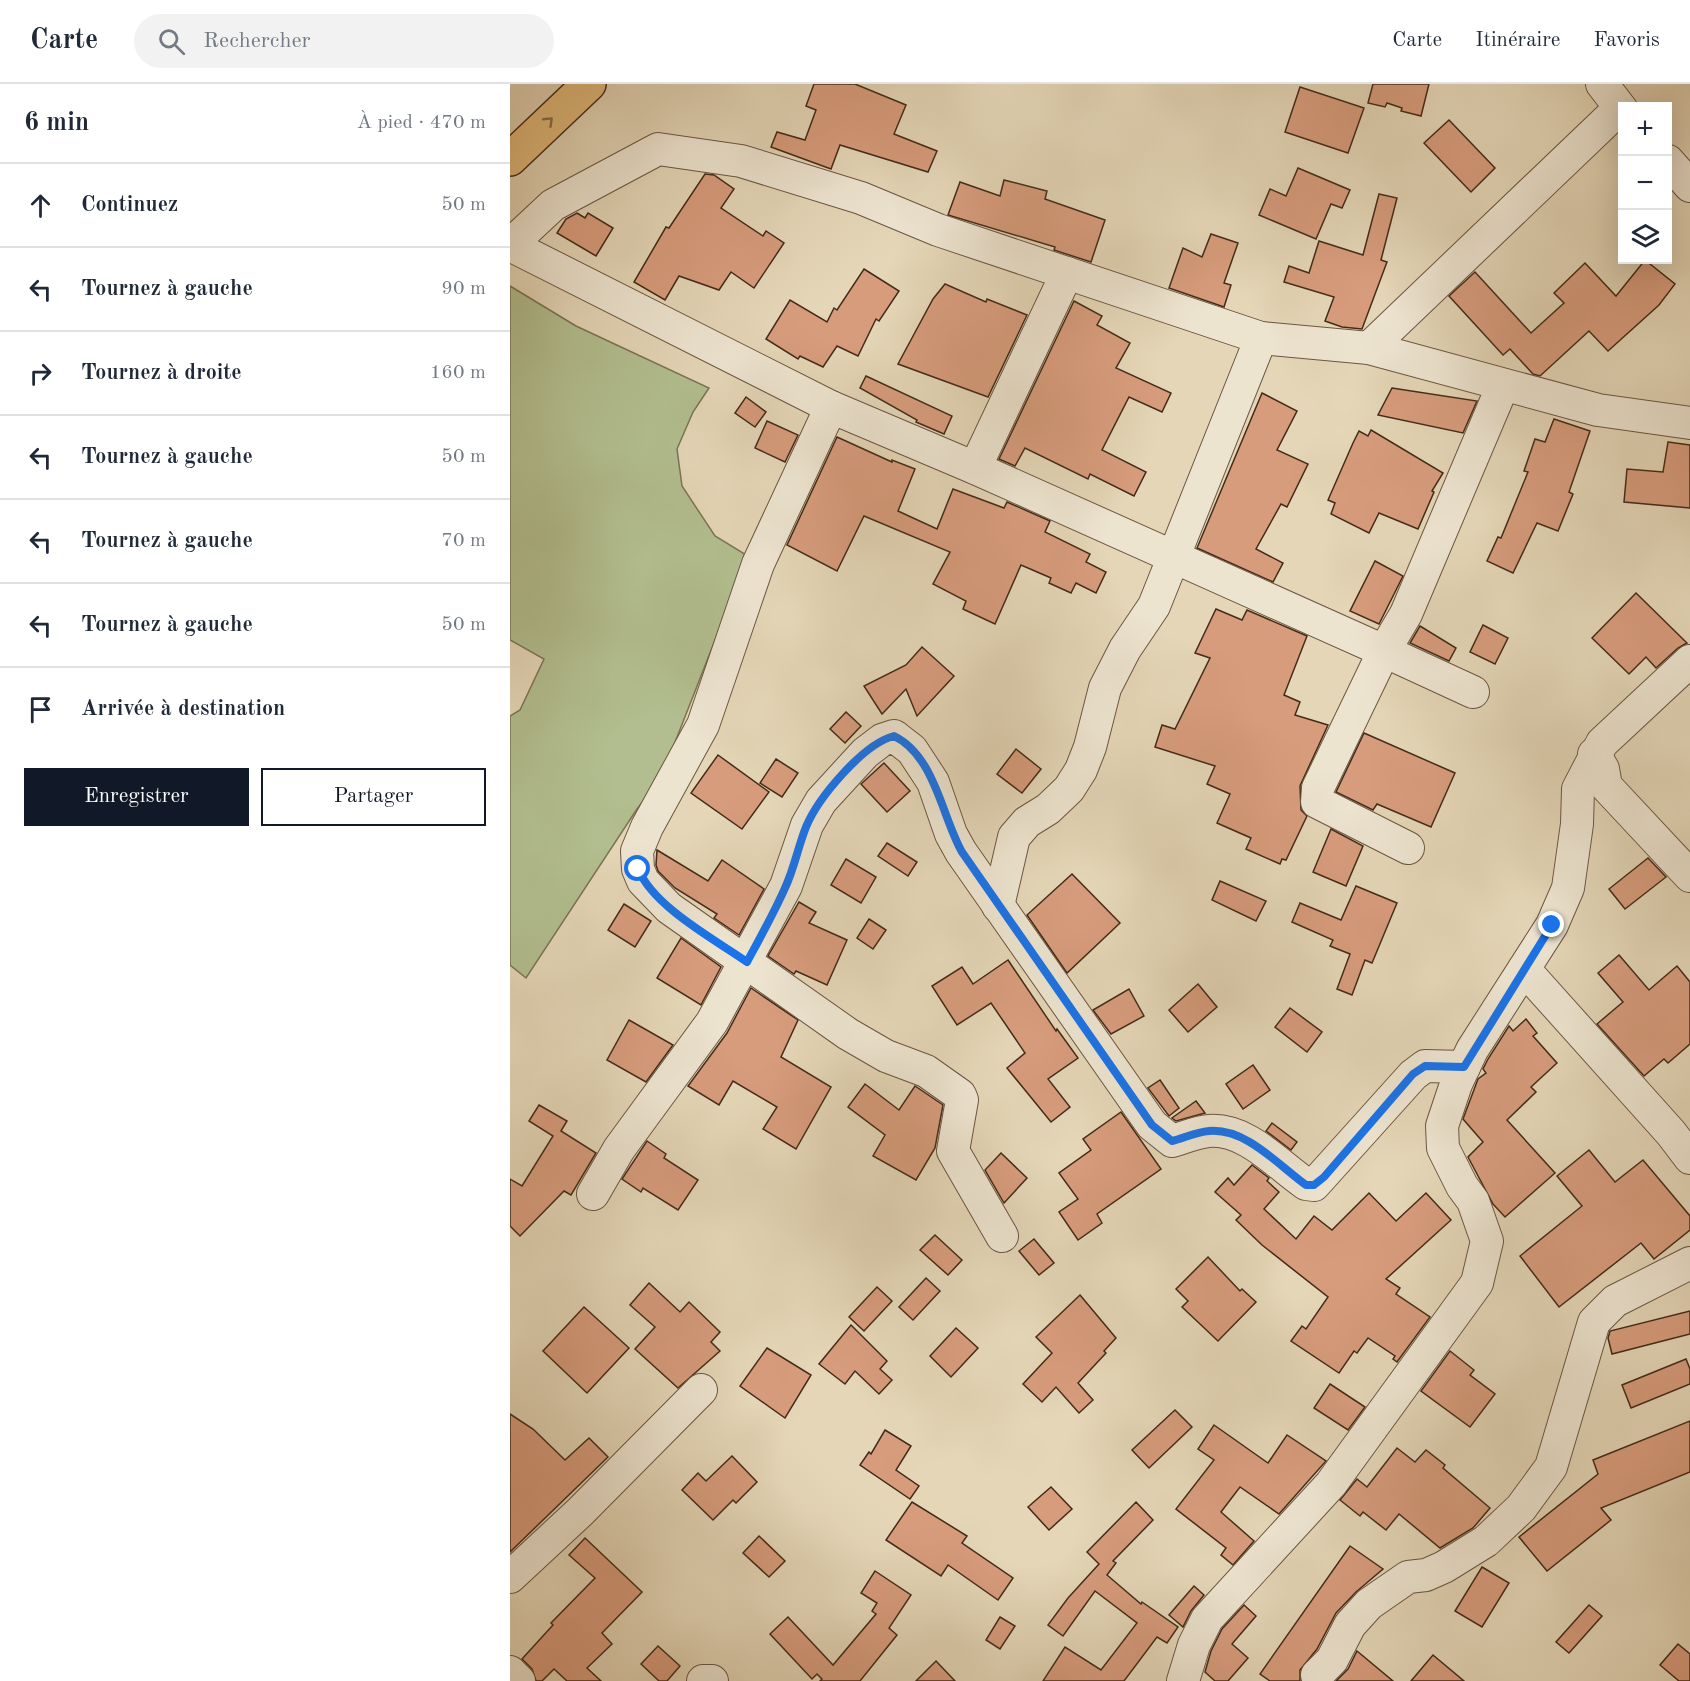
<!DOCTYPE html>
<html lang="fr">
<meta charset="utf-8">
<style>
body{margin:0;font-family:"Old Standard TT",serif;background:#f2f2f3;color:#1f2937}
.controls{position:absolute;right:18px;top:18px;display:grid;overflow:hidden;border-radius:0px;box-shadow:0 6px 24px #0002}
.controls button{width:54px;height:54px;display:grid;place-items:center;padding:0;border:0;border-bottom:2px solid #e0e1e3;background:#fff;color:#1f2937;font:30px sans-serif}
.stop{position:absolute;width:18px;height:18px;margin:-14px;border:4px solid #1a73e8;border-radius:50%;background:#fff}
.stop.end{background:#1a73e8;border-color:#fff;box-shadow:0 2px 6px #0008}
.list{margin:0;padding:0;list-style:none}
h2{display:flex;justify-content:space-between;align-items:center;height:78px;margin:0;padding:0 24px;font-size:26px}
h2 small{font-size:20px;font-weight:400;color:#747a83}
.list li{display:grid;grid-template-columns:39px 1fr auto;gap:18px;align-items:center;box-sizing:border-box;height:84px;padding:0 24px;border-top:2px solid #e0e1e3}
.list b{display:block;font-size:22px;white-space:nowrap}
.list em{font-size:20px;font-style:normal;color:#747a83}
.actions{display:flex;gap:12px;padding:18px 24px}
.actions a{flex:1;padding:14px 0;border:2px solid #111827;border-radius:0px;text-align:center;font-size:21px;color:#111827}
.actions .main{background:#111827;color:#fff}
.icon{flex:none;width:33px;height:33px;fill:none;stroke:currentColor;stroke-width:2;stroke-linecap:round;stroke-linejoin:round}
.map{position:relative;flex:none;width:1180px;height:1597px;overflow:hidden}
header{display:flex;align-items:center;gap:36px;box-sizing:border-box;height:84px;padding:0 30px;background:#fff;border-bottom:2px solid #e0e1e3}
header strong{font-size:28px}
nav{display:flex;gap:33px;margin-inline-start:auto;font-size:21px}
.search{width:420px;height:54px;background:#f2f2f3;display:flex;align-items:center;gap:15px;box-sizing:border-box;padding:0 21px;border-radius:33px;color:#747a83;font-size:22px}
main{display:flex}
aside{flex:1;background:#fff}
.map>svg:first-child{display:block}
</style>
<header>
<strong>Carte</strong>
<div class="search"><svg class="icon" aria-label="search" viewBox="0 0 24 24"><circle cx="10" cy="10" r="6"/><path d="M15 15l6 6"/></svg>Rechercher</div>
<nav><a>Carte</a><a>Itinéraire</a><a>Favoris</a></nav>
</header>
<main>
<aside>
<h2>6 min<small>À pied · 470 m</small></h2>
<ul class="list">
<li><svg class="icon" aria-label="ahead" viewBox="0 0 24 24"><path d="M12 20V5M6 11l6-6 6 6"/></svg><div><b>Continuez</b></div><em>50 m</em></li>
<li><svg class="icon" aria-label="left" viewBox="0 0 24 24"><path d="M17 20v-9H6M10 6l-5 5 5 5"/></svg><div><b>Tournez à gauche</b></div><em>90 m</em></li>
<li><svg class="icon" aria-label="right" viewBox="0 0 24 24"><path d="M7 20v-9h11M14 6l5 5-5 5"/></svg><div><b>Tournez à droite</b></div><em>160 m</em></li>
<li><svg class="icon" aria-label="left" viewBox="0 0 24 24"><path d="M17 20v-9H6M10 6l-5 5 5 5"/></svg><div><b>Tournez à gauche</b></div><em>50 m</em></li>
<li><svg class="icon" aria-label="left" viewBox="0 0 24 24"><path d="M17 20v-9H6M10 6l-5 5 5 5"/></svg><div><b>Tournez à gauche</b></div><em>70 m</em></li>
<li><svg class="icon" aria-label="left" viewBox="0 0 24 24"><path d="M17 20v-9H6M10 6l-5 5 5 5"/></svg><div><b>Tournez à gauche</b></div><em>50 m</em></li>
<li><svg class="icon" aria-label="arrive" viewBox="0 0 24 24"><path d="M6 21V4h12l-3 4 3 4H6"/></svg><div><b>Arrivée à destination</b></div></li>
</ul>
<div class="actions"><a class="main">Enregistrer</a><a>Partager</a></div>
</aside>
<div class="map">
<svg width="1180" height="1597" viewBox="0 0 1180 1597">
<rect width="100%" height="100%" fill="#e4d6b7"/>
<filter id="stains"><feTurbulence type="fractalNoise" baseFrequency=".00333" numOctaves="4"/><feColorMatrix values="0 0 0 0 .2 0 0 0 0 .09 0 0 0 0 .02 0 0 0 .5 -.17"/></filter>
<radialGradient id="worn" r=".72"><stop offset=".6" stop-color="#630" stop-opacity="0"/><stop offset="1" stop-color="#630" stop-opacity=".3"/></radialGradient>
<!-- green -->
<path fill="#b2be8f" stroke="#7b7454" stroke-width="1.5" d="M0,202l66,40 133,62 -16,24 -16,37 5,37 33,50 33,20 -87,222 -24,31 -111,169 -16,-13v-249l10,-6 24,-51 -34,-19z"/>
<!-- building -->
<g fill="#d79c7c" stroke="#442b18" stroke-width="1.5">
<path d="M304,0h41l51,21 -12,29 43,17 -9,21 -88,-27 -9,24 -60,-22 6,-15 28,8 11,-30 -10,-4z"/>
<path d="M863,0h56l-8,32 -20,-5 1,-3 -15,-5 -2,4 -17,-4z"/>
<path d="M790,3l64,21 -16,45 -63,-21z"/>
<path d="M939,36l46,48 -24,24 -47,-49z"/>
<path d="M788,84l52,22 -8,18 -11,-4 -15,35 -57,-24 11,-26 16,7z"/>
<path d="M195,90l9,1 20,14 -13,19 42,28 3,-5 18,12 -30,45 -23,-16 -12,18 -40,-14 -14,24 -31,-18 32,-55 3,1z"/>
<path d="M494,96l43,11 -2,8 60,21 -14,42 -37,-12 1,-3 -107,-32 12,-33 40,14z"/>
<path d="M869,110l18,4 -16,62 6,2 -25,67 -20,-2 -17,-6 9,-24 -50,-15 5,-16 20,7 10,-32 44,14z"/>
<path d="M67,129l8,5 3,-5 25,15 -17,28 -39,-23 9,-14z"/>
<path d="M701,150l27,9 -14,40 7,2 -7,22 -55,-19 14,-40 19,9z"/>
<path d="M1135,176l30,24 -16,21 -51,46 -19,-20 -49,45 -7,-2 -23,-25 -7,6 -54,-59 26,-24 56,61 33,-30 -10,-10 31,-30 31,33z"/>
<path d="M354,185l35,22 -20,30 -3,-2 -18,37 -21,-10 -14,21 -23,-11 -2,3 -32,-20 24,-39 37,22 7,-14 3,2z"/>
<path d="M435,200l41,18 1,-3 40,16 -39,82 -90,-33 35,-65z"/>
<path d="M564,217l28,15 -5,9 33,18 -14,25 55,25 -9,19 -33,-15 -27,53 44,22 -12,24 -44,-22 -2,5 -63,-31 -10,18 -16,-7z"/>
<path d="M356,292l86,40 -8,18 -28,-12 1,-2 -57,-32z"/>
<path d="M882,304l85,13 -14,32 -85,-18z"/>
<path d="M752,309l35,18 -20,39 31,14 -21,43 -6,-3 -25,45 27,14 -10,19 -76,-34z"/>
<path d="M236,313l20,15 -11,15 -20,-14z"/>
<path d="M1044,335l36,12 -21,61 4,2 -15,37 -21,-8 -24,50 -26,-12 11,-24 3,1 27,-66 -4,-1 11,-32 10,3z"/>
<path d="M257,337l31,14 -13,27 -30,-14z"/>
<path d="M861,346l72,43 -11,18 2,1 -16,37 -39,-16 -10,20 -38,-19 4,-11 -7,-3 25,-57 6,-12 9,5z"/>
<path d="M327,353l55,25v-2l23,9 -17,42 39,18 16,-40 51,19 3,-6 43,19 -5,11 45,22 -4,8 20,10 -10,21 -20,-10 -5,10 -22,-10 2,-5 -30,-13 -26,59 -32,-15 3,-8 -33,-17 17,-32 -86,-36 -27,55 -50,-26z"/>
<path d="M1158,358l22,3v63l-66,-6 3,-33 36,3z"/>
<path d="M865,477l28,15 -24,48 -29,-13z"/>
<path d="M1126,509l51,50 -9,5 -22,20 -10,-11 -17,17 -37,-36z"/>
<path d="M706,525l26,11 5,-10 60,26 -23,59 16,7 -5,13 33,10 -28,61 1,24 6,6 -21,44 -4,-1 -2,5 -34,-15 5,-11 -34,-15 13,-29 -23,-10 8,-18 -60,-19 7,-22 13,4 35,-71 -15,-5z"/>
<path d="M973,541l25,13 -13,26 -25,-12z"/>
<path d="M910,542l36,22 -7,13 -39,-18z"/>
<path d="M412,563l32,29 -37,40 -11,-27 -24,25 -18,-28 42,-21z"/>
<path d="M336,628l15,14 -16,17 -15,-14z"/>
<path d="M854,649l91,40 -24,54 -54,-23 -4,6 -37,-18z"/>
<path d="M506,665l25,20 -19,24 -25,-19z"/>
<path d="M208,671l51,37 -27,37 -51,-36z"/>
<path d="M266,675l22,14 -16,24 -22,-14z"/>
<path d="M374,679l26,28 -23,21 -26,-28z"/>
<path d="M821,745l32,17 -17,40 -33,-14z"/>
<path d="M377,759l30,19 -9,14 -30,-20z"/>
<path d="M147,766l51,31 14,-21 42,29 -25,46 -25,-17 3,-4 -42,-26 -17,-17 -2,-6z"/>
<path d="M1138,774l18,19 -41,32 -16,-20z"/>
<path d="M336,775l30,18 -15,26 -30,-18z"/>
<path d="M562,790l48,49 -53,50 -40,-58z"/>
<path d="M710,797l46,20 -10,20 -44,-21z"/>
<path d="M846,802l41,17 -25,60 -7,-3 -13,35 -15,-6 13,-35 -20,-8 3,-6 -41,-18 8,-19 41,17z"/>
<path d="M289,818l17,10 -7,11 38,17 -20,45 -31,-14 -2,3 -26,-18z"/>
<path d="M114,820l27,17 -16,26 -27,-17z"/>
<path d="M359,835l17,11 -13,19 -16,-11z"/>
<path d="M171,854l40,29 -20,38 -44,-27z"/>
<path d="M1109,871l30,35 28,-24 13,16v62l-22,19 -4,-4 -20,17 -47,-52 26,-22 -25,-29z"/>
<path d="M498,876l48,71 1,-2 21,29 -30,21 22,28 -19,15 -44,-54 18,-15 -34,-50 -34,22 -25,-39 30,-19 11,17z"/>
<path d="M688,900l19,23 -29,25 -19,-22z"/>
<path d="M241,904l47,32 -17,37 50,30 -35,62 -33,-20 14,-22 -44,-26 -14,24 -31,-19 39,-53z"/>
<path d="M619,905l15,27 -33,18 -18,-24z"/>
<path d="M780,924l32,24 -15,20 -32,-25z"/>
<path d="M1016,935l11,14 -4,3 24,27 -26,24 5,5 -29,28 48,53 -50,44 -12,-13 -25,-47 15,-15 -20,-23 15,-40 8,-6 -3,-4 5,-10 21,-33 4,5z"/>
<path d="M119,936l44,25 -27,37 -39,-22z"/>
<path d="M743,981l17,25 -27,19 -17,-25z"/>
<path d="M650,996l19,28 -10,8 -21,-28z"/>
<path d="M355,1000l34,26 16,-24 28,19 -8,43 -19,32 -43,-24 12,-21 -37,-28z"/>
<path d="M686,1017l9,12 -29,8 -4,-3z"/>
<path d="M29,1021l28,16 -6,10 35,22 -25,42 -7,-4 -44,45 -10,-10v-47l12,7 31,-50 -24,-15z"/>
<path d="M611,1028l40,57 -64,45 5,9 -24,17 -19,-28 19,-13 -19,-26 32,-23 -8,-11z"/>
<path d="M762,1039l25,19 -6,8 -25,-19z"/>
<path d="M137,1057l19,13 -2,4 34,22 -20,30 -35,-22 -2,4 -19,-13z"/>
<path d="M1079,1066l26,32 28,-22 47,56v14l-36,29 -13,-16 -82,64 -39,-51 62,-50 -25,-30z"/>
<path d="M491,1069l26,25 -23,25 -19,-33z"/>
<path d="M742,1081l17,13 -2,3 12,11 -15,17 32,30 18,-23 18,14 37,-37 27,28 30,-28 25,27 -65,59 14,9 -4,6 34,23 -33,45 -4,-3 2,-3 -27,-18 -11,15 -3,-2 -15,22 -48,-32 11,-15 4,3 22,-32 -66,-52 -26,-25 5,-5 -26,-23 13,-14 6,7z"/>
<path d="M425,1151l27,25 -14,15 -28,-25z"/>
<path d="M524,1155l20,24 -15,12 -20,-24z"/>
<path d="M698,1173l32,34 2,-2 14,13 -38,39 -36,-34 6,-6 -12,-12z"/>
<path d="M416,1194l14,13 -27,29 -14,-13z"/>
<path d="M139,1199l31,29 9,-10 31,30 -9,10 9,9 -42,37 -43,-39 20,-22 -25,-22z"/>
<path d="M367,1203l15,14 -28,30 -15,-14z"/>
<path d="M570,1211l36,43 -12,13 2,2 -28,30 15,17 -14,13 -23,-26 -14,15 -19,-18 29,-31 -16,-16z"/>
<path d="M74,1223l45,41 -42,45 -44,-42z"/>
<path d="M1180,1227v23l-78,20 -4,-16 2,-7z"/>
<path d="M341,1241l36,36 -7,8 12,11 -13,14 -24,-23 -10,13 -26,-20z"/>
<path d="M446,1244l22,20 -27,29 -21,-21z"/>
<path d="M257,1264l44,27 -26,43 -45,-32z"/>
<path d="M940,1267l24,19 -4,5 25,19 -25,33 -49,-36z"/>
<path d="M1176,1275l4,10v15l-59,24 -9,-23z"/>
<path d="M820,1300l35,23 -17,23 -34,-22z"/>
<path d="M665,1326l17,17 -43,41 -17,-18z"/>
<path d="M0,1330l23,15 32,31 24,-22 19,19 -98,95z"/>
<path d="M1180,1337v51l-89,36 10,12 -64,51 -28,-34 79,-63 -5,-14z"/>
<path d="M704,1341l54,38 19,-28 39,26 -47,53 -39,-27 -19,25 33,29 -21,24 -12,-10 5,-7 -50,-39 38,-49 -16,-11z"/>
<path d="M375,1346l26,16 -15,24 23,16 -9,13 -50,-34 9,-13 2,2z"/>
<path d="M887,1364l18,14 11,-12 19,15 -2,3 47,40 -17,20 -33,20 -41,-34 -13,16 -23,-18 -3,4 -20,-16 17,-21 10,8z"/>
<path d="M222,1372l25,26 -21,21 -3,-3 -20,20 -31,-30 16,-17 8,8z"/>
<path d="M541,1403l21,22 -23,21 -21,-23z"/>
<path d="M402,1418l55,34 -5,7 51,35 -15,22 -50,-35 -7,11 -55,-36z"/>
<path d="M626,1418l17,18 -40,41 3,2 -9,12 34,29 1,-2 36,25 -11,16 -10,-6 -33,44h-81l22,-34 36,23 36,-47 -42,-32 -32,45 -15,-11 20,-27 31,-34 -12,-12z"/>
<path d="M249,1452l26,25 -16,16 -26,-24z"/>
<path d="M75,1454l57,54 -40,41 10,11 -25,24 14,13h-34l-13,-12 -12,12h-6l-4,-12 -10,-10 31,-34 -2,-2 44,-45 -26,-23z"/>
<path d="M840,1462l33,23 -27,23 -20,21 -19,36 -17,21v11h-30l-10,-7z"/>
<path d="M972,1483l27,16 -27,44 -27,-16z"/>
<path d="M365,1487l36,24 -22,33 8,7 -37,46h-40l2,-2 -5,-5 -5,5 -42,-45 18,-17 45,48 43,-51 -4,-3 5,-8 -16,-10z"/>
<path d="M684,1502l10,9 -13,16 -8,16 -14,-12z"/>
<path d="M734,1521l12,11 -24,28 16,14 -20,23h-13l-10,-9 6,-21 11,-22z"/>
<path d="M1079,1521l13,11 -33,37 -13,-11z"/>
<path d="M490,1533l15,9 -15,23 -14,-9z"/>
<path d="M1168,1560l12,10v27h-11l-19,-16z"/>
<path d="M148,1562l22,20 -13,15h-8l-18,-17z"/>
<path d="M847,1567l36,30h-57l12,-12z"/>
<path d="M923,1571l31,26h-53z"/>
<path d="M426,1577l19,20h-39z"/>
</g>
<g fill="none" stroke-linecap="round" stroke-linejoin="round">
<!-- minor casing -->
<g stroke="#6c5640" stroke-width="34">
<g id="minor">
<path d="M1092,0l20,26"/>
<path d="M1158,77l22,25"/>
<path d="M0,161l321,162 144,61 409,183 22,-37 97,-229"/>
<path d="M0,161l43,-40 105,-56 83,12 120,37 77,32 323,108 108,10 229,62 92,13"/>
<path d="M859,264l251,-240"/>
<path d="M321,323l-73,157 -55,161 -56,102 -10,24 1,18 5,12 26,27 179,126 38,22 40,15 34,24 2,5 -9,51 49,85"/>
<path d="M465,384l92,-195"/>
<path d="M1084,670l9,15 3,17 84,90"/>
<path d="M898,764l-91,-46 1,-14 66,-137 89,41"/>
<path d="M488,822l16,-69 13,-15 21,-13 21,-20 12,-19 9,-23 15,-59 20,-39 29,-43 107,-268"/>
<path d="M1014,885l147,164 19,25"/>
<path d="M83,1110l26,-45 93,-127 74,-136 21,-61 14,-24 44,-48 17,-13 12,-4 18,14 21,32 18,52 10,18 191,273 20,16c12,-3 24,-9 37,-10 37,-3 68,33 97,53l8,1 99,-110 12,-9 39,1"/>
<path d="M0,1493l70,-65 121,-122"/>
<path d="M0,1588l9,9"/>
<path d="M807,1591l15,-15 18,-35 19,-21 39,-27 18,-2 18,-8 42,-26 35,-33 30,-41 43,-145 21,-21 75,-38"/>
<path d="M193,1597h9"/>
<path d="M673,1597l11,-36 13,-26 124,-135 146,-201 10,-42 -14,-40 -11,-15 -19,-38 -1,-22 14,-42 16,-34 80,-125 16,-37 9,-64 1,-35 24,-46 88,-82"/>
</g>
</g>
<!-- major casing -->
<g stroke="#442b18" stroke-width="36">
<path id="major" d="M0,75l79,-75"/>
</g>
<!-- minor -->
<use href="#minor" stroke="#ede4d0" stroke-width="32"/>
<!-- major -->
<use href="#major" stroke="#e2bb7c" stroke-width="33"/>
</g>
<!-- one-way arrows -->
<defs><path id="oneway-chevron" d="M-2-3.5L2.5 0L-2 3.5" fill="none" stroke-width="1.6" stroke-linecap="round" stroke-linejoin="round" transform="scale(1.5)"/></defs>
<use stroke="#8b6c45" href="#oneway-chevron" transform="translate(39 37) rotate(-44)"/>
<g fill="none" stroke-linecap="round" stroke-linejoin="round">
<!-- route -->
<path stroke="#1a73e8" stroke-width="8" d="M128,785c16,38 76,70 109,93 13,-24 27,-49 38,-74 9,-19 13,-41 21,-61 12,-29 57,-83 88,-91 41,20 48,81 68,116l190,273 20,16c12,-3 24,-9 37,-10 37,-3 68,33 97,54h8l10,-8 89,-103 12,-8 39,1 88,-142"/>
</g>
<rect width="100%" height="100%" filter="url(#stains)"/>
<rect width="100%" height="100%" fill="url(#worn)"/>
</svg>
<div class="controls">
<button>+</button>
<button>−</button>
<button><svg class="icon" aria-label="layers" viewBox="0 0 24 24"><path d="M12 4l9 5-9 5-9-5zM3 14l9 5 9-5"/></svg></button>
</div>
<div class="stop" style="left:128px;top:785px"></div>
<div class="stop end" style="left:1042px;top:841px"></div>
</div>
</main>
